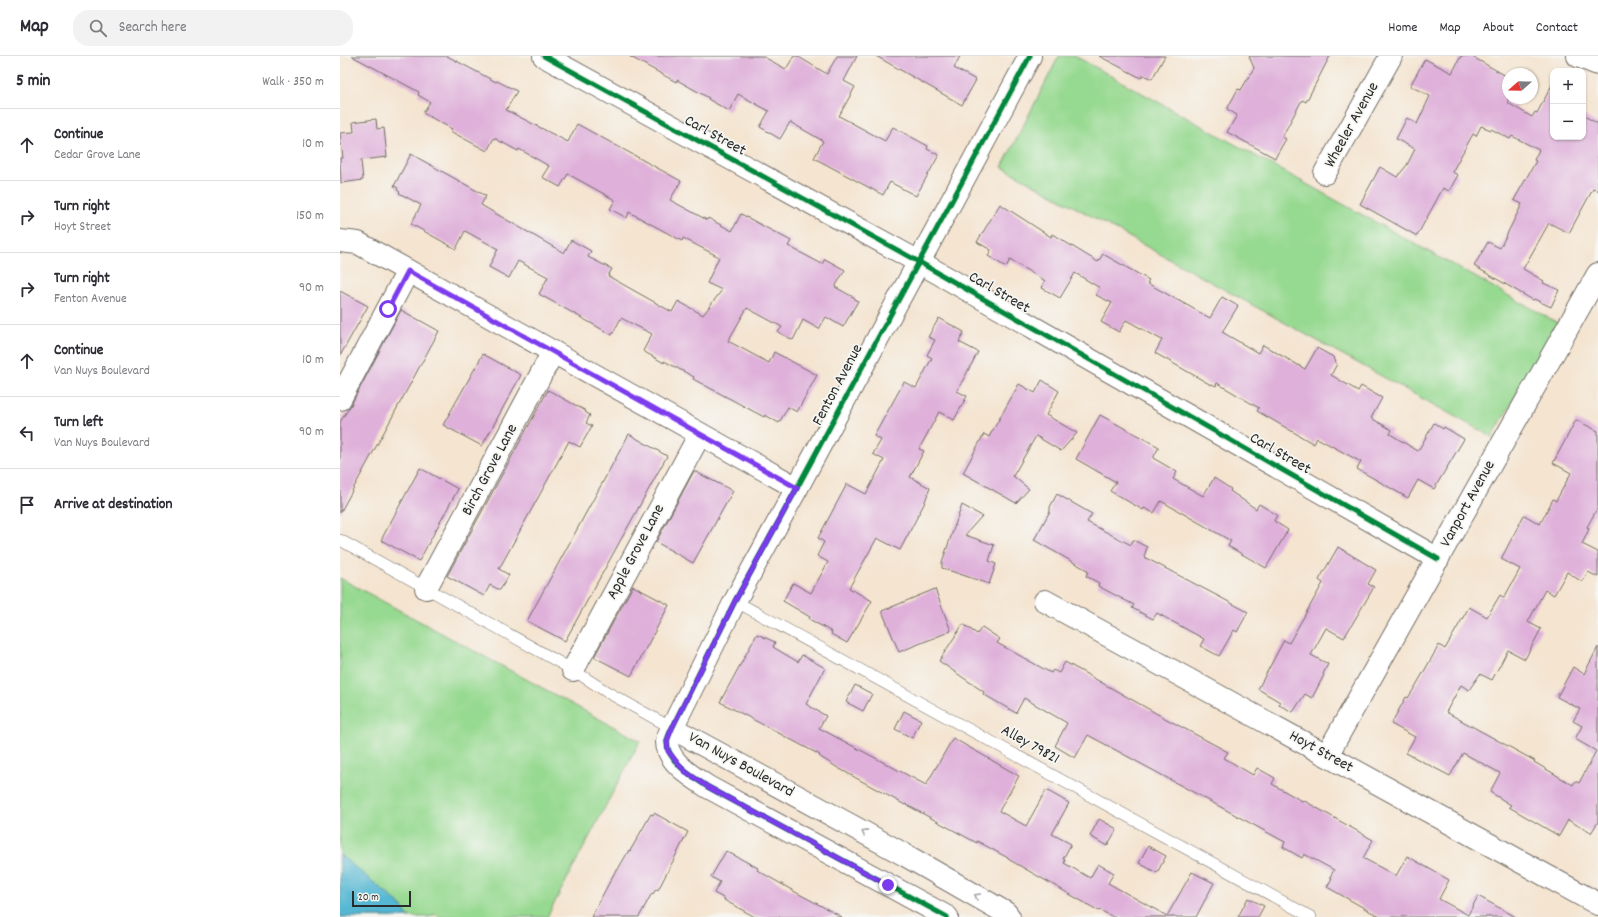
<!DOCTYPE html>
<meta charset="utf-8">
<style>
body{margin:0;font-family:Dekko,sans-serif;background:#f2f2f3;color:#2b2b33}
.controls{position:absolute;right:12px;top:12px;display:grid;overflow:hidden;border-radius:8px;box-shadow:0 1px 3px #0004}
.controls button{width:36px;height:36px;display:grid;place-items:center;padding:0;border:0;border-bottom:1px solid #e1e1e2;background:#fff;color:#2b2b33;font:20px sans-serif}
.compass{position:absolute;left:1162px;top:12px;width:36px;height:36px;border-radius:50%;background:#fff;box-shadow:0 1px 3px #0004;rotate:250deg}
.scale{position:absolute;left:12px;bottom:10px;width:59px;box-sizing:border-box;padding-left:4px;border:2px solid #2b2b2b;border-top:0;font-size:11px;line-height:14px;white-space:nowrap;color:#2b2b2b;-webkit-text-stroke:3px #f6f6f2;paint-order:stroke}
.stop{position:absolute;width:12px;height:12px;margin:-9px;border:3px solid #7c3aed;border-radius:50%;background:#fff}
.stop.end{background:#7c3aed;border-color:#fff;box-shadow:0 1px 4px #0008}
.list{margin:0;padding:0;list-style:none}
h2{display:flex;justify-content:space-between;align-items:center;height:52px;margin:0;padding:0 16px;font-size:17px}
h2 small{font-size:13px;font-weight:400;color:#7c7c81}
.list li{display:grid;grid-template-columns:26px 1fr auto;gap:12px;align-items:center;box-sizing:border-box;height:72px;padding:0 16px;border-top:1px solid #e1e1e2}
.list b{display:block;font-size:15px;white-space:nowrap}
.list p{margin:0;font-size:13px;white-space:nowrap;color:#7c7c81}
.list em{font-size:13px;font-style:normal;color:#7c7c81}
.icon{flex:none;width:22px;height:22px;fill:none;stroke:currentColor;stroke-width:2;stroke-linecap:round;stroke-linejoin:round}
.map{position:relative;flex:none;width:1258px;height:861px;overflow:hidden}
header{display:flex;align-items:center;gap:24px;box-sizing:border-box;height:56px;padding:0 20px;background:#fff;border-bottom:1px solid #e1e1e2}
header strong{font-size:19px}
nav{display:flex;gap:22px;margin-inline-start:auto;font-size:14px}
.search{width:280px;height:36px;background:#f2f2f3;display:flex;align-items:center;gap:10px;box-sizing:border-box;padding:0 14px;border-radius:16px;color:#7c7c81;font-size:15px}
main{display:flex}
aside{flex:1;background:#fff}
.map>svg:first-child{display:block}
</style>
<header>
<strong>Map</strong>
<div class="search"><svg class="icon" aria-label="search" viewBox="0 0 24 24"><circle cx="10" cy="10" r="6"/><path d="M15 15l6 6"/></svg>Search here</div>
<nav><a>Home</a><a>Map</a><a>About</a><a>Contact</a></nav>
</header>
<main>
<aside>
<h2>5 min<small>Walk · 350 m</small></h2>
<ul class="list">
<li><svg class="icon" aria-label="ahead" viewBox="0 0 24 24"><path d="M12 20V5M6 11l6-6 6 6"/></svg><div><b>Continue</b><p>Cedar Grove Lane</p></div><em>10 m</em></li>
<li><svg class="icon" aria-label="right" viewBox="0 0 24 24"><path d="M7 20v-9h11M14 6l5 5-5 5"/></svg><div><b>Turn right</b><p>Hoyt Street</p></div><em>150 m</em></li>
<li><svg class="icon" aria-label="right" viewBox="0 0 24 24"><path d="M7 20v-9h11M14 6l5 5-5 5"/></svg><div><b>Turn right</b><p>Fenton Avenue</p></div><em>90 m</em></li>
<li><svg class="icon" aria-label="ahead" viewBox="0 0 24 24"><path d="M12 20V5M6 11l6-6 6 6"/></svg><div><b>Continue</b><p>Van Nuys Boulevard</p></div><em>10 m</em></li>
<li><svg class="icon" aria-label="left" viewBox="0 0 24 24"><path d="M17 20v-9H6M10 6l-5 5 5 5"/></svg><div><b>Turn left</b><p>Van Nuys Boulevard</p></div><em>90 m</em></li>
<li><svg class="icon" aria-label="arrive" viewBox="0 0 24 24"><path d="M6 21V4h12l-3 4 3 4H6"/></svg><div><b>Arrive at destination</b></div></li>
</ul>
</aside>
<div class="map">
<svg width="1258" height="861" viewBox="0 0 1258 861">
<rect width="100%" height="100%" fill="#f6f6f2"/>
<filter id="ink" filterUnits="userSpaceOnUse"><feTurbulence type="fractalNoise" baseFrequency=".025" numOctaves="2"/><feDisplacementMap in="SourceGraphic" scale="8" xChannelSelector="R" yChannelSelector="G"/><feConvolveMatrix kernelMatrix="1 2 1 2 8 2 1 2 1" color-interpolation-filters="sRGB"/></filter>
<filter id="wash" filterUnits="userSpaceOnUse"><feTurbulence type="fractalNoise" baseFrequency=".012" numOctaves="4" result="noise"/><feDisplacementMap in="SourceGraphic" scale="16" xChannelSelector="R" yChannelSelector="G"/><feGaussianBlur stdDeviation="0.9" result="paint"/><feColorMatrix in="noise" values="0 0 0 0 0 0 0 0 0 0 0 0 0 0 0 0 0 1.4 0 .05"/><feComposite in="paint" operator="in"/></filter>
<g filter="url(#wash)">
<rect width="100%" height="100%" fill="#f4e4d0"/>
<!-- green -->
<g fill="#96d990" stroke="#60825e">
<path d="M719,0h16l483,267 -66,114 -490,-270z"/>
<path d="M0,522l300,163 -93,176h-109l-2,-3 -7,3h-73l-16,-21z"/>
</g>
<!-- water -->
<path fill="#55b7d3" stroke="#40717f" d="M0,799l59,48 10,14h-69z"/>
<g id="blocks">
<!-- building -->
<g fill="#dfb1da">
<path d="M12,0h95l49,26 1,-1 20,10 -11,19 62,32 9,-18 104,57 -11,19 37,20 1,-2 24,13 9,-17 50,27 -3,5 34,18 3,-5 20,11 -10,17 20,11v2l3,1 -15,26 -17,-10 -7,12 -16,-9 -10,20 -15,-8 4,-5 -35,-19 -19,33 41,22 5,-11 43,23 -20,37 -9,-5 -9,16 -14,-8 -1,2 -71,-38 1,-2 -30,-16v2l-21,-12 9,-17 -31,-16 -9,17 -73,-41 9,-17 -30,-16 -9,17 -20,-11 9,-18 -33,-18 -9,18 -45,-25 10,-19 -22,-12 1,-1 -3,-2 1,-2 -4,-2 17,-32 75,42 -5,9 83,48 7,-13 20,11 -3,6 24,12 -4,7 64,36 6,-11 25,14 19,-25 -15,-7 12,-26 -36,-19 -1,3 -53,-29 -2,6 -17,-9 5,-9 -47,-26 -8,13 -18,-10 7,-11 -30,-17 -1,2 -24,-13 -7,13 -37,-20 2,-2 -29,-16 7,-11 -12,-7 1,-3z"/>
<path d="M289,0h133l24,13 8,-13h3l30,18 10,-18h20l-13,25 11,6 -16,29 46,25 8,-14 35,19 -1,3 12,6 -23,41 -26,-14 -7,13 -69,-37 9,-17 -33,-19 -10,17 -20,-12 9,-16 -31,-17 -9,17 -21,-12 1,-1 -32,-18 -1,2z"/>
<path d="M536,0h84l-6,12 22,12 -14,25z"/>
<path d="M759,0h66l-13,23 -9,-4 -2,3z"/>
<path d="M909,0h81l-24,46 -4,-2 -20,37 4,2 -11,19 -48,-26 10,-17 -10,-6 11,-20 3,1 13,-22z"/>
<path d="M1121,0h10l37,21v26l24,14 3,-5 2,1 16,-30v54h30v-22l15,9v67l-5,-2 -24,44 -20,-10 -26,46 21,12 -1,2 16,7 -8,17 -17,-8 -1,1 -59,-34 14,-24 12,6 22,-44 -8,-4 22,-39 -2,-1 5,-10 -27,-14 -2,3 -19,-10v1l-10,-4 -5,10 -3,-2 -21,38 6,3 -9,16 -6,-3 -26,48 -57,-32 20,-37 17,10 10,-12 8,-16 -19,-10 11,-21 10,6 13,-28 -20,-10 15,-27 27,14z"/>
<path d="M36,63l1,10 7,-1 3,29 -26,3 2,20 -22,3 -1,-25h3l-3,-25 14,-1 -1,-10z"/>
<path d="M660,148l51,33 1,-3 46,28 5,-8 46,26 -2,3 63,35 12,-21 16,9 -16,26 36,21 5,-8 42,24 12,-21 18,10 -1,1 2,2 -1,2 2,1 -6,11 27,16 3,-5 21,12 -11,20 21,12 -2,4 28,17 16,-28 9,6 1,-2 20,12 -30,50 -16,-9 -10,18 -51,-29 4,-7 -44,-24 -3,6 -57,-33 2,-3 -42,-25 -1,3 -4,-2 -1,1 -56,-32 7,-13 -36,-20 -7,12 -18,-10 11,-19 -16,-8 4,-7 -25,-15 -15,25 -18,-10 3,-7 -35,-21 -4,7 -18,-11 3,-6 -14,-8z"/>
<path d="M0,235l28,15 -28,50z"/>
<path d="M61,254l38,21 -99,182v-91l11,-17z"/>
<path d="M599,262l25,14 -5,10 19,10 -21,39 10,5 -13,24 -15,-8 -20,37 5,2 -14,26 20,11 -6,16 -24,46 -23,-12 -28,50 23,13 -25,42 -16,-9 1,-2 -23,-13 1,-2 -27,-16 10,-18 18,10 17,-31 -11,-6 7,-14 -6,-4 29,-54 19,10 18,-34 -11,-6 8,-14 -7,-4 30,-54 12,6 16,-30 -5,-3 8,-15 -7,-3z"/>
<path d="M143,298l38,21 -39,71 -39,-21z"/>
<path d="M702,324l17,11 -13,24 31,18 -16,18 -25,-15 -23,40 16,13 -13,14 -53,-30 21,-39 5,3 30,-53 16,9z"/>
<path d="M208,334l38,21 -1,1 5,3 -4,8 6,3 -12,21 -11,-6 -70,128 10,6 -9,15 -10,-5 -6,11 -37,-20z"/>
<path d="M760,359l59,32 -6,11 24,14 -4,7 30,17 11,-18 17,11 -1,2 26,18 3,-5 18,11 -3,6 14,9 -22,38 -38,-22 3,-5 -70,-40 -7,12 -10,-5 -1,2 -33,-19 6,-9 -40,-23z"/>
<path d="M1236,364l22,11v76l-11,20 2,2 -7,15 16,8v25l-10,-5 -6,10 -15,-10 -13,23 -9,-5 -17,32 13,7 -16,30 -17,-9 -16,30 -12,-6 -11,16 -8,-5 -15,27 89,49 -1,1 39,23 2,-4 4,2 17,-32 -21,-12 7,-13 -9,-5 7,-12 -23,-12 16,-30 11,7 14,-27v175l-7,11 -23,-13 -9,16 -50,-29 2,-2 -21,-13 10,-19 -37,-20 -13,23 -44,-23 9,-16 -24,-13 15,-27 2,1 7,-11 24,-42 6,4 24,-42 18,10 13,-22 4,3 16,-29 -19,-10 23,-44 16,9 13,-25 3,2 15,-28 -18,-10z"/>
<path d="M289,378l38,22 -102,185 -38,-20z"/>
<path d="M80,412l38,21 -39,72 -38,-21z"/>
<path d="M354,415l39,20 -40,72 -37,-21z"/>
<path d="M717,438l35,20 -5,8 44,23 2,-5 14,7 -3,10 104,55 -11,20 -3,-2 -15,26 -19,-10 4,-7 -47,-26 -4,6 -21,-11 2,-3 -36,-19 1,-3 -13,-7 2,-4 -1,-2 -53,-30 16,-29v-4z"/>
<path d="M622,449l20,11 -17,19 29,10 -5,16 7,3 -7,20 -47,-16v-6z"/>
<path d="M998,491l38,23 -8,14 6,3 -30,51 -18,-10 -15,27 17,9 -5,10 1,1 -12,23 -7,-4 -12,18 -14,-7 1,-3 -22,-13 26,-49 5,3 34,-60 -4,-3z"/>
<path d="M293,530l36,19 -38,71 -37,-19z"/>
<path d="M595,533l16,42 -52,21 -17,-41z"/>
<path d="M623,568l14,10 5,-7 18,12 -3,4 54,30 2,-3 6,3 6,-11 96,54 67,36 -4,6 29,17 4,-7 18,10 -3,6 30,17 1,-1 70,40 -10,18 33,18 11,-20 42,24 -10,19 29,16 10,-19 38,21h-136l-53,-30 5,-9 -2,-1 4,-7 -30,-16 -2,4 -19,-11 2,-5 -197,-107 -13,23 -20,-12 12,-23 -43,-25 -8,15 -33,-19 1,-2 -45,-31z"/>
<path d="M417,578l18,8 -2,5 25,15 4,-7 23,13 -19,36 20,12 -7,12 107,57 27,-47 66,38 -20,35 27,15 20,-36 23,13 -17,31 19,10 -8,15 2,1 -1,3 26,15 8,-14 16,9 -6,10 59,33 25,-44 22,11 -18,34h-83l-13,-7 -1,1 -91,-52v-1l-31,-17v2l-72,-39v1l-67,-37 -19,-12 1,-1 -100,-53z"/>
<path d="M515,629l17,9 -9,17 -17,-9z"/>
<path d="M564,655l17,9 -9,18 -17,-9z"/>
<path d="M314,757l34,19 -30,58 -2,-1 -3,5 -1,-1 -13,24h-48l25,-47 1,1 12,-21 1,1 21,-37 2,1z"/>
<path d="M759,763l18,10 -10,17 -17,-10z"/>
<path d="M808,790l18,10 -9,17 -18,-10z"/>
<path d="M386,795l32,17 -1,2 40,23 45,24h-87l-31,-17 1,-1 -11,-6 6,-11 -9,-5z"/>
<path d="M908,842l16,8 -6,11h-20z"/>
</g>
</g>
</g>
<g filter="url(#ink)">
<use href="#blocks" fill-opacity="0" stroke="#716c65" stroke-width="1"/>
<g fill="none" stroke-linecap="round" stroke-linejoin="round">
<!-- service casing -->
<g stroke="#716c65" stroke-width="12">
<g id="service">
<path d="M0,484l233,130 34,22 65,36"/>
<path d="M395,545l576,316"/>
</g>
</g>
<!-- minor casing -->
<g stroke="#716c65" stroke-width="24">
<g id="minor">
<path d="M204,0l375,206 519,297"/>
<path d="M1238,0l20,8"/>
<path d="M985,117l66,-117"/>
<path d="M0,185l18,2 439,245"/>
<path d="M0,343l68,-128"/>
<path d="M86,532l127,-236"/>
<path d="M705,545l553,303"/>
<path d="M233,614l127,-236"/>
<path d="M987,699l271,-481"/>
</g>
</g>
<!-- tertiary casing -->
<g stroke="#716c65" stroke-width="24">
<g id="tertiary">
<path d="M332,672l233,127 101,58 3,4"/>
<path d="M607,861l-239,-130c-14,-9 -41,-25 -41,-45 0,-4 3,-10 5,-14l63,-127 62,-113 233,-432"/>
</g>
</g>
<!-- service -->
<use href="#service" stroke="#fff" stroke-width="11"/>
<!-- minor -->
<use href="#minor" stroke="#fff" stroke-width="22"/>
<!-- tertiary -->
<use href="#tertiary" stroke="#fff" stroke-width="22"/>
<!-- cycleway casing -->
<g stroke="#f6f6f2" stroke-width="8">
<g id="cycleway">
<path d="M204,0l375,206 519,297"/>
<path d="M607,861l-239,-130c-14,-9 -41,-25 -41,-45 0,-4 3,-10 5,-14l63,-127 62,-113 233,-432"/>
</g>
</g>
<!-- cycleway -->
<use href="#cycleway" stroke="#00873e" stroke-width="5"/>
</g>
<!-- one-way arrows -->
<defs><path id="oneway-chevron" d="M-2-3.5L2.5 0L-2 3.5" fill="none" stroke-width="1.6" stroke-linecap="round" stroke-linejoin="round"/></defs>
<g stroke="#a0a0a0">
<use href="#oneway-chevron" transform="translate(524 776) rotate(-151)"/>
<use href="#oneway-chevron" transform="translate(637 840) rotate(-150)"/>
</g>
</g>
<g fill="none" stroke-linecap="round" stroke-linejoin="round" filter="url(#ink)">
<!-- route -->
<path stroke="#7c3aed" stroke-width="5" d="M48,253l20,-38 389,217 -62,113 -63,127 -5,13 1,10 12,15 6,6 22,15 180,98"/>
</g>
<g text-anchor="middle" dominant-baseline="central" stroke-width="3.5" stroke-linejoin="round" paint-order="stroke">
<!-- street labels -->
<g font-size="16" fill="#2b2b2b" stroke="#f6f6f2">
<text transform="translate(1012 69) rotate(-61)">Wheeler Avenue</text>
<text transform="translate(375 80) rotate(29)">Carl Street</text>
<text transform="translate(659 237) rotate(30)">Carl Street</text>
<text transform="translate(498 329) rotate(-62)">Fenton Avenue</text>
<text transform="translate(940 398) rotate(30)">Carl Street</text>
<text transform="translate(150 414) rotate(-62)">Birch Grove Lane</text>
<text transform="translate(1128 448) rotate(-61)">Vanport Avenue</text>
<text transform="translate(296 496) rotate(-62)">Apple Grove Lane</text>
<text transform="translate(690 689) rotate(29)">Alley 79821</text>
<text transform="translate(981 696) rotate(29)">Hoyt Street</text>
<text transform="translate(401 709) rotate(29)">Van Nuys Boulevard</text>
</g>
</g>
</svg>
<div class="controls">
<button>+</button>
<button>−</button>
</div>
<svg class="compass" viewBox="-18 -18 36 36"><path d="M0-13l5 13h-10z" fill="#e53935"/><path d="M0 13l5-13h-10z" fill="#7c7c81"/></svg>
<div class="scale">20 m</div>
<div class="stop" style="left:48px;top:253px"></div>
<div class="stop end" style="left:548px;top:829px"></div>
</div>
</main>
